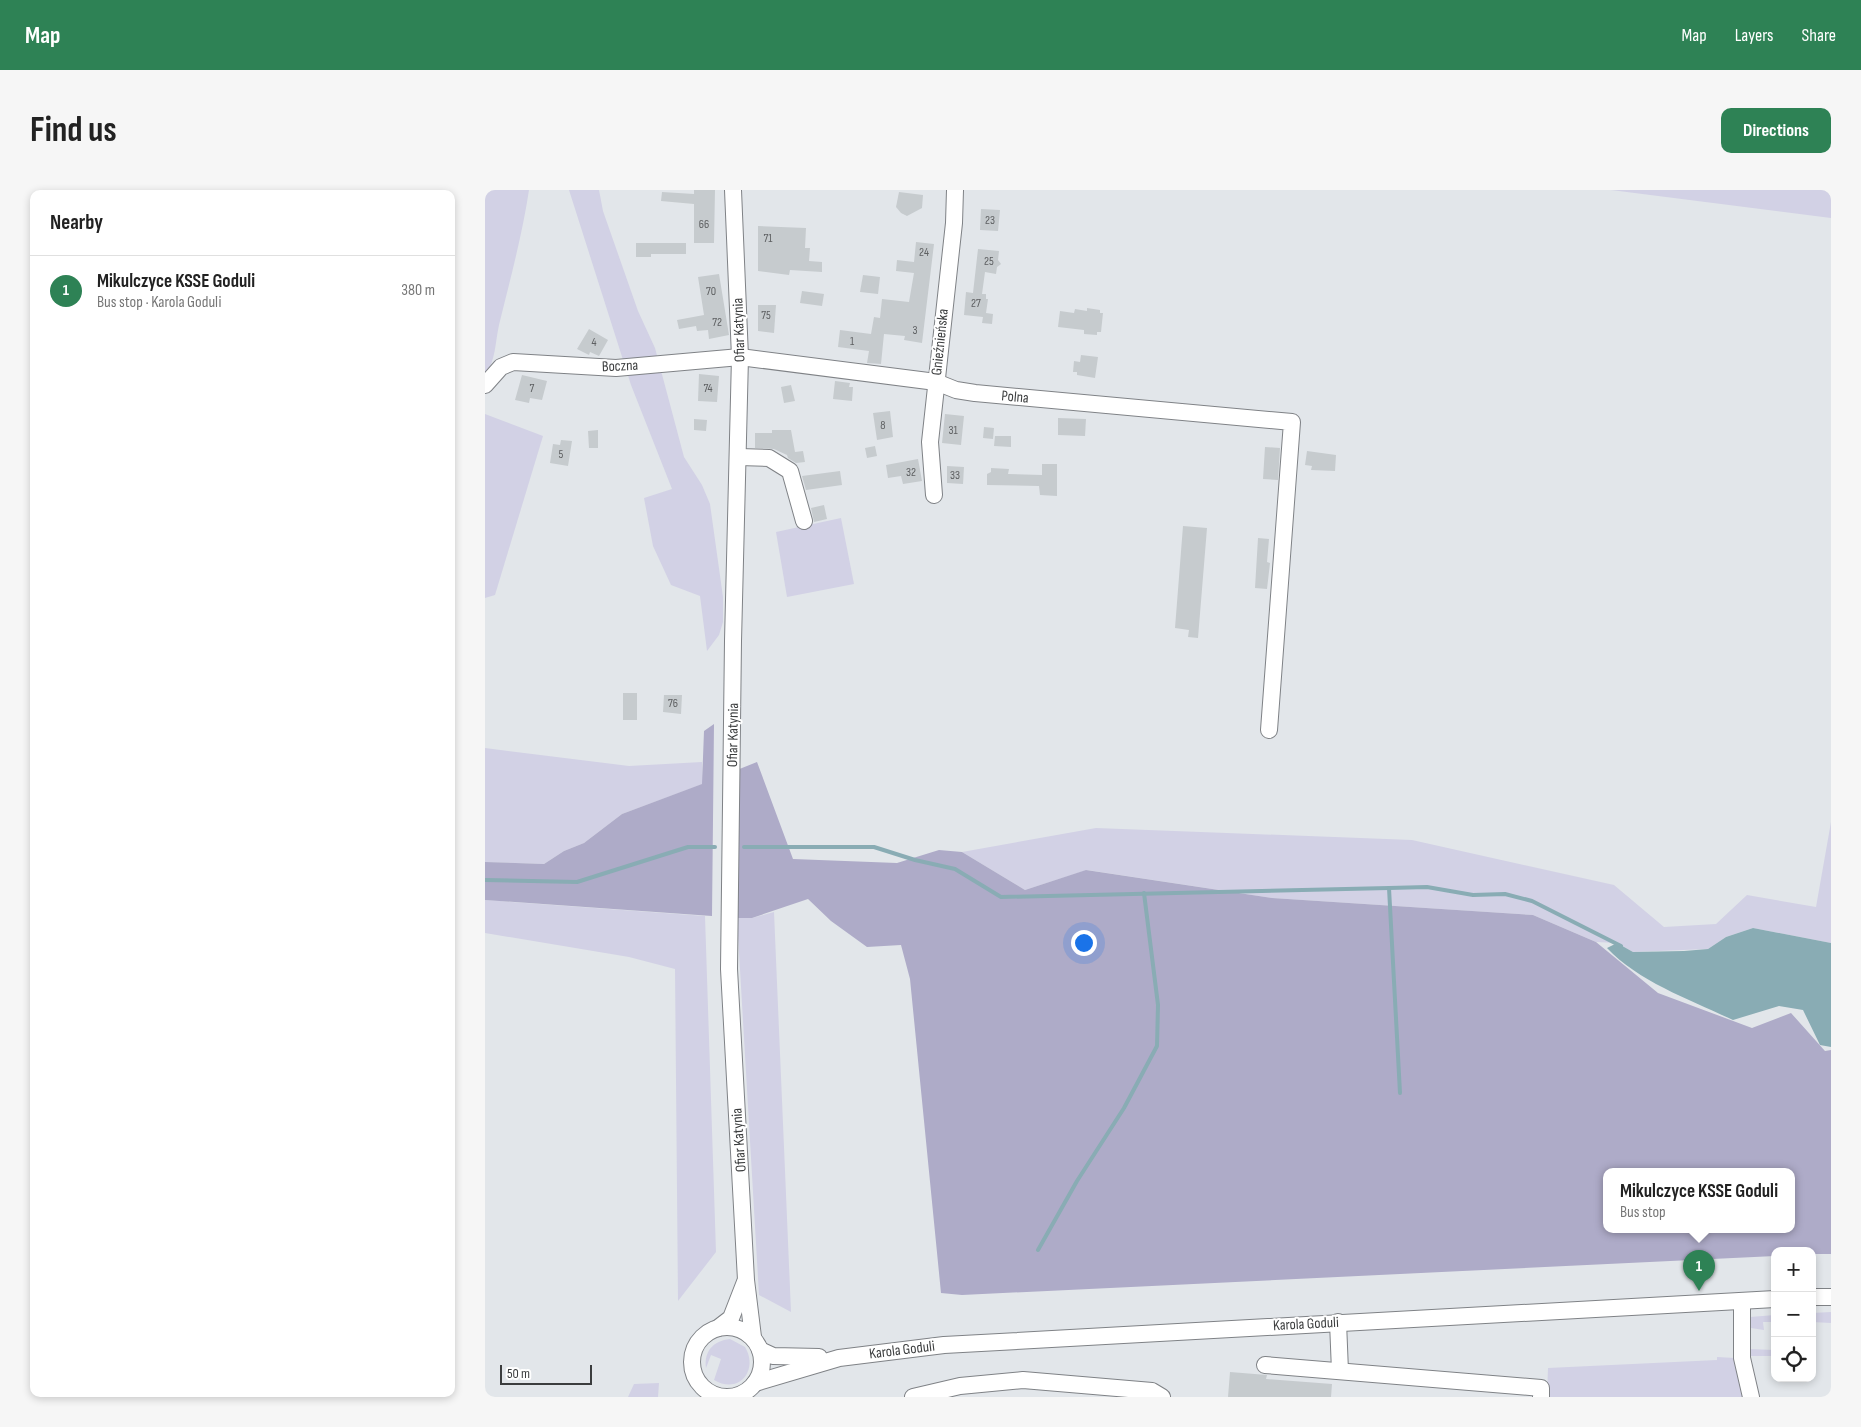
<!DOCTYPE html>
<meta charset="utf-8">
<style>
body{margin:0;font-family:"Sofia Sans Condensed",sans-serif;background:#f6f6f6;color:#222}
.controls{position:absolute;right:15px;bottom:15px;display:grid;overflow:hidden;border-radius:10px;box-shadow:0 2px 8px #0003}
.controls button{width:45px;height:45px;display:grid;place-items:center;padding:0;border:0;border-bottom:1px solid #e0e0e0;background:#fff;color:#222;font:25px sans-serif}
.scale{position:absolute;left:15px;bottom:12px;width:92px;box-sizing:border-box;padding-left:5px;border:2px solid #3b3d3e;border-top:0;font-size:14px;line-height:18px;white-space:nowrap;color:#3b3d3e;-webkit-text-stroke:4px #fff;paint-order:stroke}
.you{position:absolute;left:598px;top:752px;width:18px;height:18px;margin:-12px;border:4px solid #fff;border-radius:50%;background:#1a73e8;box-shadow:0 0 0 8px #1a73e833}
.badge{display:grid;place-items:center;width:32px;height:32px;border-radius:50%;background:#2e8255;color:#fff;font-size:16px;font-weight:700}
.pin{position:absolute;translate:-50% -41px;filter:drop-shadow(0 1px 2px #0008)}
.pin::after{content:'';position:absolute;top:26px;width:18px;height:15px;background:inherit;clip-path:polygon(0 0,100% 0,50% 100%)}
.popup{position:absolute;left:1118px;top:978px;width:192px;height:65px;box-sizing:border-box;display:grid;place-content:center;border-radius:10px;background:#fff;filter:drop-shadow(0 1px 4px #0005);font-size:16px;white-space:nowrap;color:#767676}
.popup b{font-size:19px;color:#222}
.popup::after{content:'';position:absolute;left:50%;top:100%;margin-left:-10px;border:10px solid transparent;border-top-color:#fff}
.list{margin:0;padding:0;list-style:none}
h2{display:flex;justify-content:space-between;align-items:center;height:65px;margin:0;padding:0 20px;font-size:21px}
h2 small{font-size:16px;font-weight:400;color:#767676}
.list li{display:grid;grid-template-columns:32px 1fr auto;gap:15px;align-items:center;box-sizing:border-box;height:70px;padding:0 20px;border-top:1px solid #e0e0e0}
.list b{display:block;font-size:19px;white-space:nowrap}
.list p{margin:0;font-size:16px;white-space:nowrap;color:#767676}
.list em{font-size:16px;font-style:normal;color:#767676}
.icon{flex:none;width:28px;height:28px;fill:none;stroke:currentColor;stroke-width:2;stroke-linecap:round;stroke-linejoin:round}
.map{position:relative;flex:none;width:1346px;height:1207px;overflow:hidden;border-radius:10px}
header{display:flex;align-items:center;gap:30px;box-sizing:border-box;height:70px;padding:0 25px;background:#2e8255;color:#fff}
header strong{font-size:24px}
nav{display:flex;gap:28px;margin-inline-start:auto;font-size:18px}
.intro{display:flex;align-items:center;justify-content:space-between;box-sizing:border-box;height:120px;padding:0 30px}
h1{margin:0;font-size:35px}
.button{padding:12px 22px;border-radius:10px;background:#2e8255;color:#fff;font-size:18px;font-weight:700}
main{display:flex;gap:30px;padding:0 30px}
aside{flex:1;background:#fff;border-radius:10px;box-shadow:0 2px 8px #0003}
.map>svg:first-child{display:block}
</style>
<header>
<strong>Map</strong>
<nav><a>Map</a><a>Layers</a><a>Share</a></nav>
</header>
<div class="intro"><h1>Find us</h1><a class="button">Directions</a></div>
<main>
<aside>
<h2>Nearby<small></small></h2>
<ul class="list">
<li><span class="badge">1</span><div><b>Mikulczyce KSSE Goduli</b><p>Bus stop · Karola Goduli</p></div><em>380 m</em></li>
</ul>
</aside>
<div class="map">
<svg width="1346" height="1207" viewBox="0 0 1346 1207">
<rect width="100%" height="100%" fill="#e2e6ea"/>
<!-- green -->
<g fill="#d2d1e5">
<path d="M0,0h44c-7,46 -19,90 -30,135 -4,18 -3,35 -14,51z"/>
<path d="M84,0h30l4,21 35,100 17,37 29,109 18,28 8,19 13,93v25l-4,13 -12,16 -7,-55 -29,-11 -18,-39 -9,-48 28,-9 -41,-104z"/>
<path d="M1126,0h220v28z"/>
<path d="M0,224l58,22 -48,159 -10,3z"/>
<path d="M356,328l13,66 -67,13 -11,-65z"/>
<path d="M0,558l144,18 73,-4 1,22 -81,30 -38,29 -20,8 -20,13 -59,-2z"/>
<path d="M1346,632v121l-78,-15 -27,9 -18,12 -75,3 -16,-9 -21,-1 -63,-27 -261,-17 -185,-28 -62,20 -63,-38 134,-24 316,12 202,45 50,42 52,-3 31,-29 69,12z"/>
<path d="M0,710l220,16 11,336 -38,49 -3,-332 -46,-12 -144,-24z"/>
<path d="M289,722l17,400 -32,-17 -22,-377h15z"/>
<path d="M1346,1122v11l-19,-1v-9z"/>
<path d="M1290,1125v7h-12l1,8 -13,-2 -2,-4 1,-7z"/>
<path d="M245,1149l15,8c14,23 -6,48 -31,33l7,-21 -10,-4 -5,13c-2,-17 7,-27 24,-29z"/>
<path d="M1263,1159l27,1v6h-28z"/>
<path d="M1232,1167l18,1 8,39h-196l1,-29 169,-8z"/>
<path d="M174,1193l-1,14h-30l6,-13z"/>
</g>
<!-- forest -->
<g fill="#aeabc8" fill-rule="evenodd">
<path d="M229,534l-2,192 -227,-16v-38l59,2 20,-13 20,-8 38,-29 80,-30 2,-53z"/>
<path d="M272,572l36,97 104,4 42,-13 23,2 63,38 61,-20 186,28 261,17 63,27 62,51 94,35 39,-15 34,38 6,-1v204h-19v-3h-37v5l-813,39 -21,-2 -31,-314 -9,-34 -34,2 -36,-26 -23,-22 -56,19h-15v-148zM1122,982h184v58h-184z"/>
</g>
<!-- water -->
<path fill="#89acb4" d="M1268,738l78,15v104l-11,-2 -17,-35 -24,-4 -46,14c-42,-20 -94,-38 -126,-72l10,-5 16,9 51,-1 24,-2 18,-12z"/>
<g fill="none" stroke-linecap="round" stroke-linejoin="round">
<!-- stream -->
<g stroke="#89acb4" stroke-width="4">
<path d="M259,657h130l41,13 40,9 46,28 388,-9 38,-1 46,8 32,-1 27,7 89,45"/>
<path d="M0,690l92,2 111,-35h27"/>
<path d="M904,698l11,205"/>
<path d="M553,1060l39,-69 47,-73 33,-62 1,-41 -14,-112"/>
</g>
</g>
<!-- building -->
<g fill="#c6cbce">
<path d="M209,0h21l-1,53h-20v-39l-33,-3 1,-9 32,2z"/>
<path d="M414,2l24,3 -1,13 -15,8 -6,-3 -5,-6z"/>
<path d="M496,19l19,1 -2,21 -18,-1z"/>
<path d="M273,36l48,2 -1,20h5l-1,13 13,1v10l-32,-2 -1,5 -31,-4z"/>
<path d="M431,52l18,2 -12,99 -18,-3 1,-4 -21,-2 -3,30 -14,-1 2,-12 -31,-4 2,-17 31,4 3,-17 6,1 2,-19 27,3 5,-29 -18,-2 1,-11 17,2z"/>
<path d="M151,53h50v11h-35v3h-15z"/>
<path d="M493,59l21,2 -1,9 3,4 -4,3 -1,7 -11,-2 -3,22h4v5h2l-2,14 7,1 -1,10 -10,-1 1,-6 -19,-2 2,-23 7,1z"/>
<path d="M234,84l10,61 -20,4 -1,-9 -11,1 -1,-5 -17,3 -2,-9 27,-5 -6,-38z"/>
<path d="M378,85l17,2 -2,17 -18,-2z"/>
<path d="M317,101l22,3 -2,12 -22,-3z"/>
<path d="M273,115h18l-2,28 -16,-2z"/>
<path d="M602,118l13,2v3h3l-2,19h-4v3l-13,-1v-4l-26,-3 2,-16 14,2 1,-4 12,2z"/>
<path d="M104,139l19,11 -9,16 -9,-4 -1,3 -12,-6z"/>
<path d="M596,165l17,2 -3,21 -18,-3v-3h-4l1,-11 6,1z"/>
<path d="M214,184l20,2 -2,26 -19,-1z"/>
<path d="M37,185l25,6 -5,19 -12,-2 -1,5 -14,-3z"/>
<path d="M350,191l15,2 -1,4h4l-1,14 -19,-2z"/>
<path d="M306,195l4,16 -11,2 -3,-16z"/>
<path d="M405,221l3,26 -16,3 -4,-27z"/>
<path d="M460,224l19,2 -3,29 -19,-2z"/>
<path d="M573,228l28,1 -1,17 -27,-1z"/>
<path d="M209,229l13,1 -1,11 -12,-1z"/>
<path d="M499,237l10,1 -1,11 -10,-1z"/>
<path d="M113,240v18h-9l-1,-17z"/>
<path d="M287,240h19l4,22 8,-1 2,11 -9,1 -8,-5 -1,-3 -13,-6 -19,-1v-15h17z"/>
<path d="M510,246h16v11l-17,-1z"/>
<path d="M76,250l11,1 -4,25 -18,-3 3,-19 7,1z"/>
<path d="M390,256l2,10 -10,2 -2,-10z"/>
<path d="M780,257l15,1 -2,32 -15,-1z"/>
<path d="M822,261l29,4 -1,16 -24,-1 1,-4 -7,-1z"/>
<path d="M433,269l4,22 -19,3 -2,-8 -13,2 -2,-13z"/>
<path d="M557,274h15v32l-17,-1 -1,-9 -52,-1v-11l4,-2v-4l18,1 -1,5 34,1z"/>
<path d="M462,276l17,1 -1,17 -16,-1z"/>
<path d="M355,281l2,14 -36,5 -4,-14z"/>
<path d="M339,315l3,14 -13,3 -3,-14z"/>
<path d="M698,336l24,2 -9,110 -10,-1 1,-7 -14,-2z"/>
<path d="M773,348l11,1 -2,23 3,1 -3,26 -12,-1z"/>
<rect x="138" y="503" width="14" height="27"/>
<path d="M179,505h18l-1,19 -18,-2z"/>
<path d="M745,1182l37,3 -1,4 66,5 -1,13h-103z"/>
</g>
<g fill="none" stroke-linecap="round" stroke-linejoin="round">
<!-- minor casing -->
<g stroke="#7f8286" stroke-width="18">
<g id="minor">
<path d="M248,0l7,167 -7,284 -4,328 17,311 7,57"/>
<path d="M0,195l16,-18 12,-5 103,6 124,-11 196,25 20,8 19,3 317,29 -23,308"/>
<path d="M254,267l30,1 21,13 14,50"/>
<path d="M449,305l-4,-53 24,-219 1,-33"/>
<path d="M1327,1107h19"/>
<path d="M1257,1111v57l9,39"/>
<path d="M853,1132l2,49"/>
<circle cx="242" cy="1172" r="35"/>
<path d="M233,1138l13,-10 14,-36"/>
<path d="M275,1160l13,6 46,1"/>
<path d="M780,1175l276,23v9"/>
<path d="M270,1193l84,-25 105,-13 831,-46"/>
<path d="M428,1207l47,-11 63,-6 129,11 10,6"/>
</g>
</g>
<!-- minor -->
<use href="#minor" stroke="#fff" stroke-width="16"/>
</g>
<g text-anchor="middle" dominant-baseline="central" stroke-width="4" stroke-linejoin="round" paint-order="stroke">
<!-- number labels -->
<g font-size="12" fill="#5e6062">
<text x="505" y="30">23</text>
<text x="219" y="34">66</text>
<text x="283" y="48">71</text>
<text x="439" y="62">24</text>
<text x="504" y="71">25</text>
<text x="226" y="101">70</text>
<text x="491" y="113">27</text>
<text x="281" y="125">75</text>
<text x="232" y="132">72</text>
<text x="430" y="140">3</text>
<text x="367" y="151">1</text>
<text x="109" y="152">4</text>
<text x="47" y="198">7</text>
<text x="223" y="198">74</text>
<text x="398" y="235">8</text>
<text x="468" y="240">31</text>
<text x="76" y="264">5</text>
<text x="426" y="282">32</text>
<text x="470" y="285">33</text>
<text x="188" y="513">76</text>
</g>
<!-- street labels -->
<g font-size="15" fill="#3b3d3e" stroke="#fff">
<text transform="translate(254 140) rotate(-92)">Ofiar Katynia</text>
<text transform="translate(455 152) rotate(-84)">Gnieźnieńska</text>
<text transform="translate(135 176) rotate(-2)">Boczna</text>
<text transform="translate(530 207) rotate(5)">Polna</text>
<text transform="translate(248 545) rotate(-89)">Ofiar Katynia</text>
<text transform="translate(254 950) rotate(-94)">Ofiar Katynia</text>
<text transform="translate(821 1134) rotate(-3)">Karola Goduli</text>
<text transform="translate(417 1160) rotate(-7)">Karola Goduli</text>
</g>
</g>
</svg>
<div class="controls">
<button>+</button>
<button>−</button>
<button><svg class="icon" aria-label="locate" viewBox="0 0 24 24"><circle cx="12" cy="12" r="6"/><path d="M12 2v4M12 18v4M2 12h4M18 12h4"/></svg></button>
</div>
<div class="scale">50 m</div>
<div class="you"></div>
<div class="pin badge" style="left:1214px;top:1101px">1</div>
<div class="popup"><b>Mikulczyce KSSE Goduli</b>Bus stop</div>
</div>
</main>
